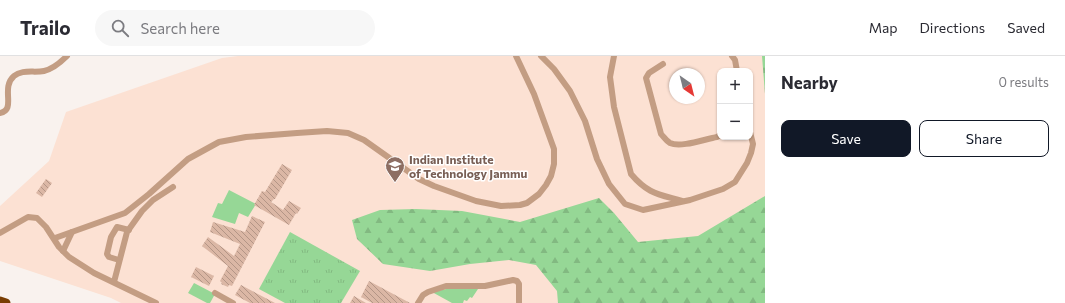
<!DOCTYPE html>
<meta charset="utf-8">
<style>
body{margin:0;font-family:Commissioner,sans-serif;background:#f7f7f7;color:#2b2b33}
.controls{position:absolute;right:12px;top:12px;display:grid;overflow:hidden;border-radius:8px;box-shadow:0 1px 3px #0004}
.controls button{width:36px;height:36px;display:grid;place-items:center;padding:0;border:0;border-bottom:1px solid #e1e1e2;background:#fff;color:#2b2b33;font:20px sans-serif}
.compass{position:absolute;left:669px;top:12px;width:36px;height:36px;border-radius:50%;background:#fff;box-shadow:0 1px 3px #0004;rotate:145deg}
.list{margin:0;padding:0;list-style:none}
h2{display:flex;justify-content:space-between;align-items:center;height:52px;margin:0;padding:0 16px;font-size:17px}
h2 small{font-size:13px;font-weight:400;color:#7c7c81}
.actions{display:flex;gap:8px;padding:12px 16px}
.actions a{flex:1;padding:9px 0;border:1px solid #111827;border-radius:8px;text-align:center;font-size:14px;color:#111827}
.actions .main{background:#111827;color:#fff}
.icon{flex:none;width:22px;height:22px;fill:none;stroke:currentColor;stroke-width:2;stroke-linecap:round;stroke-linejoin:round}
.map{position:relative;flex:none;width:765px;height:247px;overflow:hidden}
header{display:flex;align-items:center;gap:24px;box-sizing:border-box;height:56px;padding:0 20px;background:#fff;border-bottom:1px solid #e1e1e2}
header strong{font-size:19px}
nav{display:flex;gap:22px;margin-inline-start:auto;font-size:14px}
.search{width:280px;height:36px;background:#f7f7f7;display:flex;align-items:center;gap:10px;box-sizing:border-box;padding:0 14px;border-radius:22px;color:#7c7c81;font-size:15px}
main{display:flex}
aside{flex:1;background:#fff}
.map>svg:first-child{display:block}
</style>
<header>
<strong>Trailo</strong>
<div class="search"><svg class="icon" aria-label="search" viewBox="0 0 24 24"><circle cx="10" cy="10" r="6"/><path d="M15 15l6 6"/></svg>Search here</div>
<nav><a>Map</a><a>Directions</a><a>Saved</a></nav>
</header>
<main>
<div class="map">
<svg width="765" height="247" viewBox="0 0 765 247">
<defs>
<pattern id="forest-firs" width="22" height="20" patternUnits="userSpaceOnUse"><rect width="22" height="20" fill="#96d796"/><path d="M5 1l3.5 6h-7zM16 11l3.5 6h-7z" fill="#82b981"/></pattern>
<pattern id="park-tufts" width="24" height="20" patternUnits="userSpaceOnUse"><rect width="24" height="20" fill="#96d796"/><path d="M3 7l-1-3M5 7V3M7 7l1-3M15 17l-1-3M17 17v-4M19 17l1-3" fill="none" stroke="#82b981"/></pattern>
<pattern id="building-back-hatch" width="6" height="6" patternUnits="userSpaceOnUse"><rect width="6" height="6" fill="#dbb7a5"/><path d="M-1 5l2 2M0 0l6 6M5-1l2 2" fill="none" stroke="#b39586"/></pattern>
</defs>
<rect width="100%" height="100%" fill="#f9f2ee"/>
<!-- built -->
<path fill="#fce1d3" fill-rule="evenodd" d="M238,0h527v247h-644l-10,-5 -111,-37v-55l49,-45 17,-49 156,-54zM720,15h30v66h-30zM675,18h24v24h-24z"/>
<!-- grass -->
<g fill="#96d796">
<path d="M229,134l27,14 -8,13 -9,-4 -4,11 -23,-7 6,-14 4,1z"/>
<path d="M194,227l21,11 -5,9h-3l-19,-10z"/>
<path d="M456,231l22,2 -6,9 -2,-1 -3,4 -3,-1 -1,3h-11l-20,-11z"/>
</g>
<!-- forest -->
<g fill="url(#forest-firs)">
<path d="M762,0h3v38z"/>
<path d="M765,140v107h-207l-1,-12 -21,-26 -27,-5 -39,4 -40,7 -47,-7 -26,-25 -5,-19 28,-10 36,-1 46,2 58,11 79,-24 15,15 24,29 60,-6z"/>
</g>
<!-- park -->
<path fill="url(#park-tufts)" d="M290,176l70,39 -19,32h-56l-26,-14z"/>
<!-- building -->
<g fill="url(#building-back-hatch)">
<path d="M282,108l10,6 -17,29h-1l-3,3 12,8 6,-9 12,7 -4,6 -1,-1 -7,12 -35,-20 8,-14 3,1z"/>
<path d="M46,123l6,4 -10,14 -6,-4z"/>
<path d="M252,160l13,6 -33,64 -3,-1 -1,2 -7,-3 1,-1 -2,-2 8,-15 -26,-20 6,-9 26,19 6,-12 -30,-12 3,-10 32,10z"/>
<path d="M196,211l18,9 -5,10 -18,-9z"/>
<path d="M369,225l41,22h-38l-11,-6z"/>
<path d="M241,229l34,18h-25l-15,-8z"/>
<path d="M354,240l12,7h-16z"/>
</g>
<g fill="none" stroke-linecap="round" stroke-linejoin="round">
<!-- minor -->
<g stroke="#c39d83" stroke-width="6">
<path d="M541,0l13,13 16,22 15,30 12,38 12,25 16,20 18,6 47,-10 33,-11 12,-7 12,-19 4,-10 2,-9 -3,-12"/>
<path d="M614,0l-4,21 4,30 17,67c17,20 27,20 51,27"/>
<path d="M732,0l3,4 2,11"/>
<path d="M663,8l-14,9 -3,5 15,56c3,3 5,7 9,9 11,5 35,-4 47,-6l3,-2"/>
<path d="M0,57c17,-3 0,-25 14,-37 8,-7 20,-3 30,-5 9,-2 17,-9 23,-15"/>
<path d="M0,177l28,-16 9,1 9,9 13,20 10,10 25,16 62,30"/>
<path d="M55,182l70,-25 24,-19 39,-35 31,-17 27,-5 51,-4 30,-2 21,2 16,7 55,39 15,7 42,15 25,5 19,-1 7,-2 12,-9 7,-9 5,-9 3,-12v-15l-20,-55 -18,-38"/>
<path d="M63,195l9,-19"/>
<path d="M119,204l-10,-3 -2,-3 4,-17 6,-10 12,3"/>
<path d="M114,226l13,-50 15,-21 11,-11 20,-13"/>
<path d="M215,237l18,10"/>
<path d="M418,247l5,-8 5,-3 18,-6h39l28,-6 4,1 2,3v19"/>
</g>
<!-- highway -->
<path stroke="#793d03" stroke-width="9" d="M0,245l6,2"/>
</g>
<!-- icons -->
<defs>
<g id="university-pin" transform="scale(1)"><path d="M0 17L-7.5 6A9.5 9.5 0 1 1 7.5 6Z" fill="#8d6e63" stroke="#fff"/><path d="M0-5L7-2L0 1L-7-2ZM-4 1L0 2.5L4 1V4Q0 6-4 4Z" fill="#fff"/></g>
</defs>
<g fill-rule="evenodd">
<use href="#university-pin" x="395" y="110"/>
</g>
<g text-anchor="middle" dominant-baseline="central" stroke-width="3" stroke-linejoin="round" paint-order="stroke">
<!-- education labels -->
<g font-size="12" font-weight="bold" fill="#785e54" stroke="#fff" text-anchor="start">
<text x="409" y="103">Indian Institute<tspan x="409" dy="14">of Technology Jammu</tspan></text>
</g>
</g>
</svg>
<div class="controls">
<button>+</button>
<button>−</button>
</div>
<svg class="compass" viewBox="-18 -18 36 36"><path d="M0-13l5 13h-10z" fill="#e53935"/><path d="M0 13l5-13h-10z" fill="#7c7c81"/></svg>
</div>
<aside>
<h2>Nearby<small>0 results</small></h2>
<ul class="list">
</ul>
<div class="actions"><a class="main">Save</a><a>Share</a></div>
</aside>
</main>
